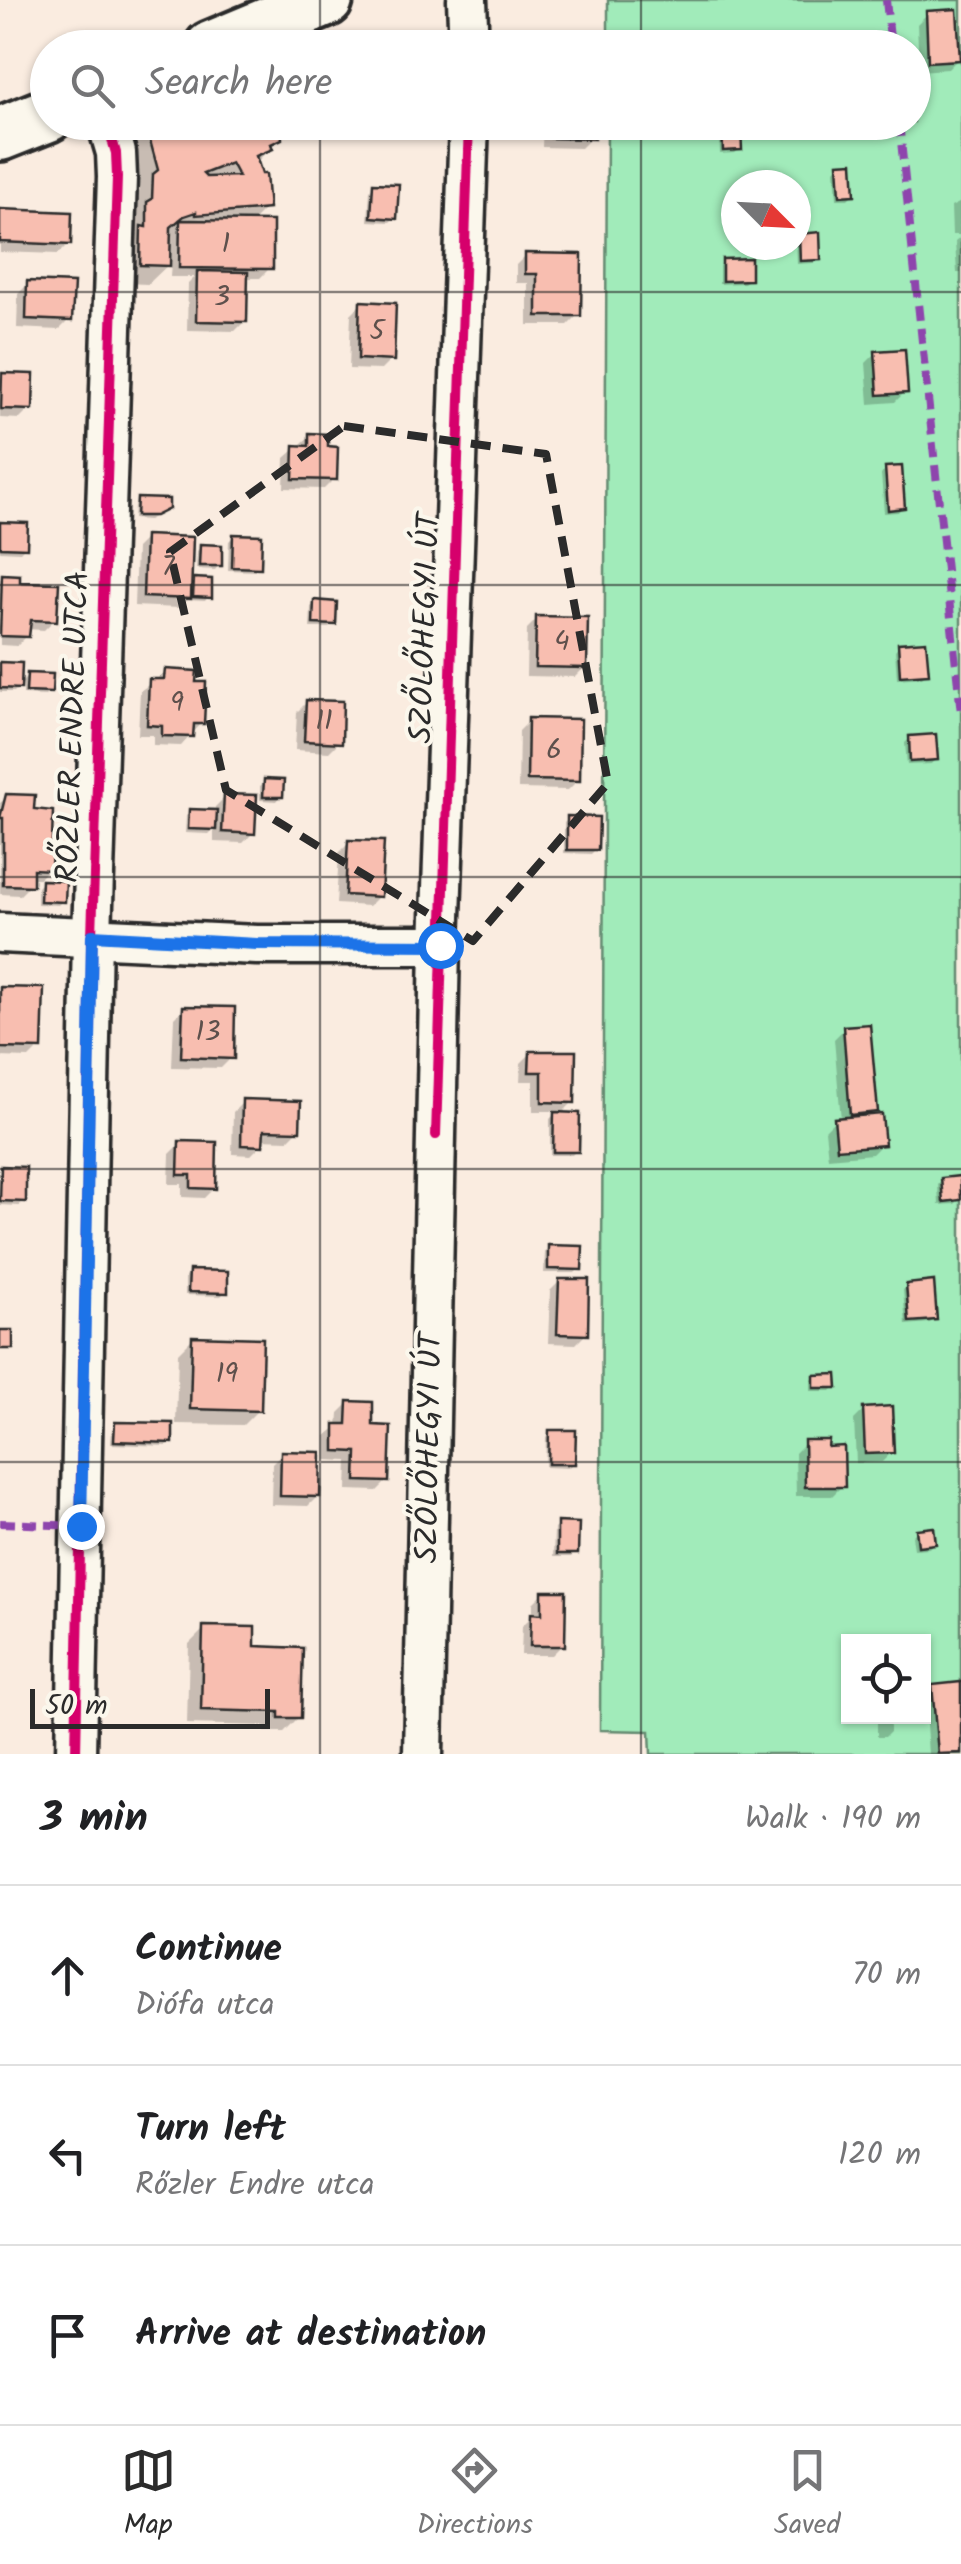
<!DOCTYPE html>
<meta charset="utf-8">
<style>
body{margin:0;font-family:Kalam,sans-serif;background:#f6f6f6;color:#202124}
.controls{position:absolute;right:30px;bottom:30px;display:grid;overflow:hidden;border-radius:0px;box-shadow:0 2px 8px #0004}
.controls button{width:90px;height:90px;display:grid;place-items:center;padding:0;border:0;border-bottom:2px solid #e0e0e0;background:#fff;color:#202124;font:50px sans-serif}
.compass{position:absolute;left:721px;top:170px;width:90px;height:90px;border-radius:50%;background:#fff;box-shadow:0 2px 8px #0004;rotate:114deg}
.scale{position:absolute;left:30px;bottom:25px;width:240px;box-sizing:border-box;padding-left:10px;border:5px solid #2b2b2b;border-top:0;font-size:28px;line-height:35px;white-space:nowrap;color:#2b2b2b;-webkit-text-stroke:8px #fbf7ec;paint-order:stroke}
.stop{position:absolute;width:30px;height:30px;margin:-22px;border:8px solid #1a73e8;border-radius:50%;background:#fff}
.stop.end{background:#1a73e8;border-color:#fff;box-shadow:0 2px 10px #0008}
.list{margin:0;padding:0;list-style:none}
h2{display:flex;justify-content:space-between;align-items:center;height:130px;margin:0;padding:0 40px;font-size:42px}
h2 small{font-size:32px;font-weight:400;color:#757577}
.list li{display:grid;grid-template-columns:65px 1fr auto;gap:30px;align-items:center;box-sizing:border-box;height:180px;padding:0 40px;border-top:2px solid #e0e0e0}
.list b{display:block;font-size:38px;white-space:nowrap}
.list p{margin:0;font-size:32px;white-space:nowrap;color:#757577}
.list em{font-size:32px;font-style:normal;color:#757577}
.icon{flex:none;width:55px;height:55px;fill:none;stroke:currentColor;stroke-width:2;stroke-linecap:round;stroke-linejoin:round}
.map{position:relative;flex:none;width:961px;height:1754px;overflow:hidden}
.search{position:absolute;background:#fff;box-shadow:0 2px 8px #0004;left:30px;right:30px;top:30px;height:110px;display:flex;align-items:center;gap:25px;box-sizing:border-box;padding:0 35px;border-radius:55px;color:#757577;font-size:38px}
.sheet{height:670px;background:#fff}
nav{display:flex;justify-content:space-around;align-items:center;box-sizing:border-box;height:140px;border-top:2px solid #e0e0e0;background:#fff;font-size:28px;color:#757577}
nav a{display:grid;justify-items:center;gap:5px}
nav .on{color:#2b2b2b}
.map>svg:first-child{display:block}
</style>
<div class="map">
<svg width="961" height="1754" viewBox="0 0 961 1754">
<rect width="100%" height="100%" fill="#faece0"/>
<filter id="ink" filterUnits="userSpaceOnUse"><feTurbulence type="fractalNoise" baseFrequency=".01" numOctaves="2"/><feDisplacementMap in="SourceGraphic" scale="20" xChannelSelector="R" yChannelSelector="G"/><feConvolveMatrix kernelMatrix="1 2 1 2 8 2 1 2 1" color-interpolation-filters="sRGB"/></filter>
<g filter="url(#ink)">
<!-- green -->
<path fill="#a1ebba" stroke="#668b72" stroke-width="2.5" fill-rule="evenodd" d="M608,0h353v1754h-310l-1,-23 -50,-1 7,-1607 307,-1v-74l-306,-1zM736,185h60v60h-60zM848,1641h76v75h-76z"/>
<!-- shadow -->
<g fill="#0003">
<path d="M927,14l31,45 -10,10 -29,2 -2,-47z"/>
<path d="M141,122h137l1,16 -23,25 10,45 -15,15 19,45 -10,10h-15v43l-10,10 -48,-1 1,-46 7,-7h-25l1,-15 -23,22 -26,-1 12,-87 6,-5 -14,-53z"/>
<path d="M364,122h33l-33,6z"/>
<path d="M543,122h48v16l-10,10 -39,-1z"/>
<path d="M758,122h23v5l-4,5 -18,1z"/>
<path d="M723,130l17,19 -5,4 -15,1 -1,-20z"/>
<path d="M839,165l14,29 -5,5h-11l-2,-29z"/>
<path d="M374,186l20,32 -4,4 -22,-1 2,-31z"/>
<path d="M961,202v33h-9l-1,-28z"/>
<path d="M0,211l68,33 -10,10 -58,-2z"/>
<path d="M800,236l19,23 -5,4 -17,1 -1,-24z"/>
<path d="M961,237v36h-4l-2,-31z"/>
<path d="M526,255l52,60 -10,10h-40v-42h-12v-18z"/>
<path d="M723,262l26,17 -5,4 -25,1v-18z"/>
<path d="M28,284l41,36 -10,10 -42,-2 1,-34z"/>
<path d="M361,304l30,56 -10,10 -32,-1 2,-55z"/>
<path d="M876,353l29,39 -10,10 -26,2 -3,-41z"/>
<path d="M3,375l27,34 -10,10 -20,-1v-40z"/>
<path d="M310,436l15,13 9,30 -10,10 -40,-1 1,-30z"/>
<path d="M886,469l16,38 -4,5 -14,1 -3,-39z"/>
<path d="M138,500l24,13 -14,7 -15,-1 1,-14z"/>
<path d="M0,524l25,23 -5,5 -20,-1z"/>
<path d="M234,536l24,31 -4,4 -26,-1 1,-29z"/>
<path d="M146,538l43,49 6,-6 14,15 -4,5 -18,-1 -8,8 -45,-2 2,-58z"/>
<path d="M201,547l18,18 -4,5 -19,-1 1,-18z"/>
<path d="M961,563v34h-1l-2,-31z"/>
<path d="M3,577l14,7 37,36 -10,10 -17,-1v7l-10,10 -17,-1v-65z"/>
<path d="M315,603l18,21 -4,4h-19l1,-21z"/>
<path d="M537,619l48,48 -10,10 -49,-1 1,-47z"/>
<path d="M899,645l27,28 -4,4 -25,2 -2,-29z"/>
<path d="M0,664l19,21 9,-9 22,16 -5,4 -22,-1v-12l-9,9h-14z"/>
<path d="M166,672l36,51 -21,23 -28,-1v-10h-15l2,-44z"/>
<path d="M307,702l32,40 -10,10 -34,-2 2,-38z"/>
<path d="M529,721l49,59 -10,10 -50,-1 1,-58z"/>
<path d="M910,738l25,21 -4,5 -24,1 -2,-22z"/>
<path d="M265,782l15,14 -4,5 -16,-1v-14z"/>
<path d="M7,797l24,15 18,56 -10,10h-9v7l-10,10 -20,-1v-91z"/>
<path d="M225,797l28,36 -10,10 -29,-1v-13l-5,5 -24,-1 1,-17 4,-4 25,1v-6z"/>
<path d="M568,819l28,30 -5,5 -27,-1v-30z"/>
<path d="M349,843l30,53 -10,10 -33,-2 3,-51z"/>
<path d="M42,882l21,19 -5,4 -21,-1v-17z"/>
<path d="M0,989l39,59 -10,10 -29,-1z"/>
<path d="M184,1008l47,50 -10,10 -49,-1 2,-49z"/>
<path d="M868,1027l8,90 6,27 -10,10 -44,4 -3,-28 10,-10h6l-7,-81 10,-10z"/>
<path d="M531,1053l42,49 -13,13 16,36 -4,4h-22v-36l8,-8h-25v-30h-13l1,-18z"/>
<path d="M243,1102l55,28 -10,10 -27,-1v6l-10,10 -19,-1 1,-42z"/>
<path d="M180,1144l34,44 -10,10 -22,-1v-13h-13l1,-30z"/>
<path d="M2,1168l21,33 -4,5 -19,-1z"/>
<path d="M942,1180l18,19 -5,5 -16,1 -1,-20z"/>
<path d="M549,1248l30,21 -4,4h-31l1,-21z"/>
<path d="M190,1273l35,19 -4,4 -36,-1v-18z"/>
<path d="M560,1281l26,53 -10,10 -28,-1 2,-52z"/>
<path d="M907,1286l27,33 -4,4 -24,2 -3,-35z"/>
<path d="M193,1338l65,72 -15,15 -67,-1 2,-71z"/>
<path d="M815,1377l20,10 -4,4h-20v-10z"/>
<path d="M349,1403l21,25 17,53 -10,10 -30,-1 1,-29 -22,-1v-24l12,-10 1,-13z"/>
<path d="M864,1410l28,42 -10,10 -26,1 -2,-43z"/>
<path d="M116,1425l55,17 -5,4 -55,-2 1,-15z"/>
<path d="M550,1432l23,31 -5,5 -23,-1 1,-30z"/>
<path d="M805,1443l37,43 -10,10h-36l-1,-43z"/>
<path d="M282,1453l36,43 -10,10 -37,-1 1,-42z"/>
<path d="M558,1525l17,28 -4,4h-18l1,-28z"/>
<path d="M917,1531l16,12 -4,5 -15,1 -2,-13z"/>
<path d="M543,1593l19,52 -10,10h-31l1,-29 11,-11v-12z"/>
<path d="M204,1629l48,20 47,68 -15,15h-19v-6l-78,-2 2,-80z"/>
<path d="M961,1685v69h-33l-4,-57 9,-9z"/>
<path d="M877,1716h13v16l-5,5h-8z"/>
</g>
<!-- building -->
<g fill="#f8beb0" stroke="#2b2b2b" stroke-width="2.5" fill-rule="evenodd">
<path d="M957,9l3,51 -32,2 -2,-51z"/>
<path d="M145,122h136l1,17 -11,5 2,5 -17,7 6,18h4l3,35 -73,6v-3l-12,4 -13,11 -1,39 -30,-1 1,-39 6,1v-25l5,-3 1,-25 5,-4zM231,163l7,13 -32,1 -3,-3z"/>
<path d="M552,122h42v17l-43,-1z"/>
<path d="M741,126l1,24 -19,1 -1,-24z"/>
<path d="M853,162l2,33 -15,1 -2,-33z"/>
<path d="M373,183l26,1 -2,35 -26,-2z"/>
<path d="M0,209l72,3 -1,33 -71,-3z"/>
<path d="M180,220l93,1v48l-94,-1z"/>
<path d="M820,232l1,28 -21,1 -1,-27z"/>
<path d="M525,253l57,1 -1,62h-44v-42h-12z"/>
<path d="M751,258v22l-29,1v-22z"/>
<path d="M197,271l51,1 -1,50 -51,-1z"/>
<path d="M27,281l47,2 -2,38 -46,-2z"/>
<path d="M360,301l36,2 -2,58 -36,-2z"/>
<path d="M905,349l3,44 -30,2 -3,-44z"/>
<path d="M2,373l32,1 -1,36 -32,-1z"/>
<path d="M309,433l19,1v12l10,1 -1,33 -44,-1 1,-34 15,1z"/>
<path d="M902,466l3,42 -17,2 -3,-43z"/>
<path d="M137,498l32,1v10l-14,7h-19z"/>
<path d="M0,522l28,1 -1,25 -27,-1z"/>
<path d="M233,534l29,1 -1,33 -29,-1z"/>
<path d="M145,535l48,2 -2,62 -48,-2z"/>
<path d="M200,544l22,1v21h-23z"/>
<path d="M2,574l18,1v7l39,1 -2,38 -26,-1 -2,17 -29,-1z"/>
<path d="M194,578l18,1v19l-19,-1z"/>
<path d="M314,600l23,2 -1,23 -23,-1z"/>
<path d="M536,616l52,1 -1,51 -52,-1z"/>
<path d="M926,641l3,33 -29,2 -2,-33z"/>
<path d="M0,662l22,1 -1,26 -21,-1z"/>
<path d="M165,669l32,2 -1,11h10l-2,42h-10l-1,13 -31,-1v-10l-15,-1 2,-46h15z"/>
<path d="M27,673l26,1 -1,19 -26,-1z"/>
<path d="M306,700l37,1 -1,42 -38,-2z"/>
<path d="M528,718l53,1 -1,62 -53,-1z"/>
<path d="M936,734l2,26 -28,2 -1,-26z"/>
<path d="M264,779l20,1 -1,17h-20z"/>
<path d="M6,794l29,1 -1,14 19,2 -2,59 -18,-1v17l-30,-1v-67h-3z"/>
<path d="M224,794l33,1 -2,39 -33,-2z"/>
<path d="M189,809l28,1 -1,20 -28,-1z"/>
<path d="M567,816l32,1 -1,33h-31z"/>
<path d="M348,840l36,1 -3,56 -36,-2z"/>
<path d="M41,880l25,1 -1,21 -25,-1z"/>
<path d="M0,987l44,1 -2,61 -42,-1z"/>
<path d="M183,1006l52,1 -1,52 -53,-2z"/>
<path d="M870,1024l8,88 -28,3 -7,-89z"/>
<path d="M530,1051h46l-1,52 -33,-1v-30h-13z"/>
<path d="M242,1099l59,2 -1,30 -36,-1 -1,16 -22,-1z"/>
<path d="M554,1112l26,1 -1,39h-26z"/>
<path d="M882,1114l3,31 -48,4 -3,-31z"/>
<path d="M179,1141l38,1 -1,47 -25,-1v-13h-13z"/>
<path d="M1,1166l25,1v35l-26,-1z"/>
<path d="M960,1176l1,24 -18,2 -2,-24z"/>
<path d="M548,1245l35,1 -1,24 -34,-1z"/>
<path d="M189,1270l39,1v22l-40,-1z"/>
<path d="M559,1279h30l-1,56 -31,-1z"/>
<path d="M934,1281l3,39 -28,2 -3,-38z"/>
<rect x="0" y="1330" width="13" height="19"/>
<path d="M192,1336l71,2 -2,73 -71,-2z"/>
<path d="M837,1374l1,14h-24v-13z"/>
<path d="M348,1401l25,1v23l18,1 -2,56 -33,-1 1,-29 -22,-1v-27h12z"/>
<path d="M892,1406l2,47 -29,1 -2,-46z"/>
<path d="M115,1422l58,1v20l-59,-2z"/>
<path d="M549,1430h27l-1,34h-27z"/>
<path d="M804,1440h25l-1,7 16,-1 1,41h-40z"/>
<path d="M281,1451l40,1 -1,45 -40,-1z"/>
<path d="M557,1522l22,1 -1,31h-21z"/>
<path d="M934,1527l2,17 -18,2 -2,-17z"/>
<path d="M542,1591h24l-1,55h-35l1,-33 11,1z"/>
<path d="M203,1626l52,1v19l48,2 -2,70h-22v-6l-78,-2z"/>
<path d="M961,1682v71l-23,1 -6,-69z"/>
</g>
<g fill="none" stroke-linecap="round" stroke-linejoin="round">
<!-- street casing -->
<g stroke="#2b2b2b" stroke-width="45">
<g id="street">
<path d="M467,0l2,48"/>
<path d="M0,933l257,12h183"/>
<path d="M76,1754l16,-819 25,-758 -1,-24 -9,-31"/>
<path d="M423,1754l17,-809 29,-823"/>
</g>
</g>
<!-- secondary casing -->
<g stroke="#2b2b2b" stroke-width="60">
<g id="secondary">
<path d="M211,48l115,-48"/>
<path d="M0,134l48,-19"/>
</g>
</g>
<!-- street -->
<use href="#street" stroke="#fbf7ec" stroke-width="38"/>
<!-- secondary -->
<use href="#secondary" stroke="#fbf7ec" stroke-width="52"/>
<!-- quiet -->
<g stroke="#8e44ad" stroke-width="8" stroke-dasharray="15 8" stroke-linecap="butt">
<path d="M886,0l5,48"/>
<path d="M899,122l62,591"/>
<path d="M0,1523l81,3"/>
</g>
<!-- cycleway casing -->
<g stroke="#fbf7ec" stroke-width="16">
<g id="cycleway">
<path d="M436,1135l33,-1013"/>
<path d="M76,1754l16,-819 25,-758 -1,-24 -9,-31"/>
</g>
</g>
<!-- cycleway -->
<use href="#cycleway" stroke="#d6006c" stroke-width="10"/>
</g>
</g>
<g fill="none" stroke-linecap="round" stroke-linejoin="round" filter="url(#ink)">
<!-- route -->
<path stroke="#1a73e8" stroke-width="12" d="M81,1526l11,-591 165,9 183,1"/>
</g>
<!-- marked area -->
<path fill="none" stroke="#2b2b2b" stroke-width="8" stroke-dasharray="20 12" stroke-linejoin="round" d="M344,426l202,28 62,329 -135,158 -247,-151 -56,-238z"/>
<!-- grid -->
<path fill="none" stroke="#2b2b2b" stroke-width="2.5" stroke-opacity="0.55" d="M320,0v48M641,0v48M320,122v1632M641,122v1632M0,292h961M0,585h961M0,877h961M0,1169h961M0,1462h961"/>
<g text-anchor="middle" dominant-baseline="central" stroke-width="8" stroke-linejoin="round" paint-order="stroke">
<!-- number labels -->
<g font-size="28" fill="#5e504c">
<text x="226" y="244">1</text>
<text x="222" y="297">3</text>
<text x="377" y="331">5</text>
<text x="168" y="567">7</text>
<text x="562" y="642">4</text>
<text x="177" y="703">9</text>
<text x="324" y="721">11</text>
<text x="554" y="750">6</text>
<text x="208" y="1032">13</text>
<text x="227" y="1374">19</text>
</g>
<!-- street labels -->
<g font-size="32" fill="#2b2b2b" stroke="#fbf7ec">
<text transform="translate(426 628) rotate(-88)">SZŐLŐHEGYI ÚT</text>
<text transform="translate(74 727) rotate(-88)">RŐZLER ENDRE UTCA</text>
<text transform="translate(430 1448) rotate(-89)">SZŐLŐHEGYI ÚT</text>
</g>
</g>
</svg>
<div class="controls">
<button><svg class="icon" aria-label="locate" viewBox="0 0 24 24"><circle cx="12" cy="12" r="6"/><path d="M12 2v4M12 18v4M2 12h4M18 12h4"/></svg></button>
</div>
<svg class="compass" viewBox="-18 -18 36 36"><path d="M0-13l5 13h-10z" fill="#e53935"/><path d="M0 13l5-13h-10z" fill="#757577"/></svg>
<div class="scale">50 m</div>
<div class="stop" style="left:440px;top:945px"></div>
<div class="stop end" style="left:81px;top:1526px"></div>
<div class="search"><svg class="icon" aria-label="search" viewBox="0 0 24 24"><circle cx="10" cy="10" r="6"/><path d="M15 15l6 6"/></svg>Search here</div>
</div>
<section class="sheet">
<h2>3 min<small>Walk · 190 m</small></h2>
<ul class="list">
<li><svg class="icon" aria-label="ahead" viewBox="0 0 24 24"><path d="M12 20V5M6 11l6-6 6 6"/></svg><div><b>Continue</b><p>Diófa utca</p></div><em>70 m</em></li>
<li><svg class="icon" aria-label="left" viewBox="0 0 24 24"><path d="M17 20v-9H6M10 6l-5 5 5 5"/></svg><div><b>Turn left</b><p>Rőzler Endre utca</p></div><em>120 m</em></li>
<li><svg class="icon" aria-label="arrive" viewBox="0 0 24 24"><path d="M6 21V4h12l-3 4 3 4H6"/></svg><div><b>Arrive at destination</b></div></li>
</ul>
</section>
<nav>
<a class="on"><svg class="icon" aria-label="map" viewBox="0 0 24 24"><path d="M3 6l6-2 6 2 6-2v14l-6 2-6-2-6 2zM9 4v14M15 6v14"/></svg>Map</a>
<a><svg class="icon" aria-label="directions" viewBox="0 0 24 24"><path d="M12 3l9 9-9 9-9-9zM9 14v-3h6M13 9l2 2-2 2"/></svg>Directions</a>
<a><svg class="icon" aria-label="saved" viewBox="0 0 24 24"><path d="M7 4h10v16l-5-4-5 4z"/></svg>Saved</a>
</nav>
